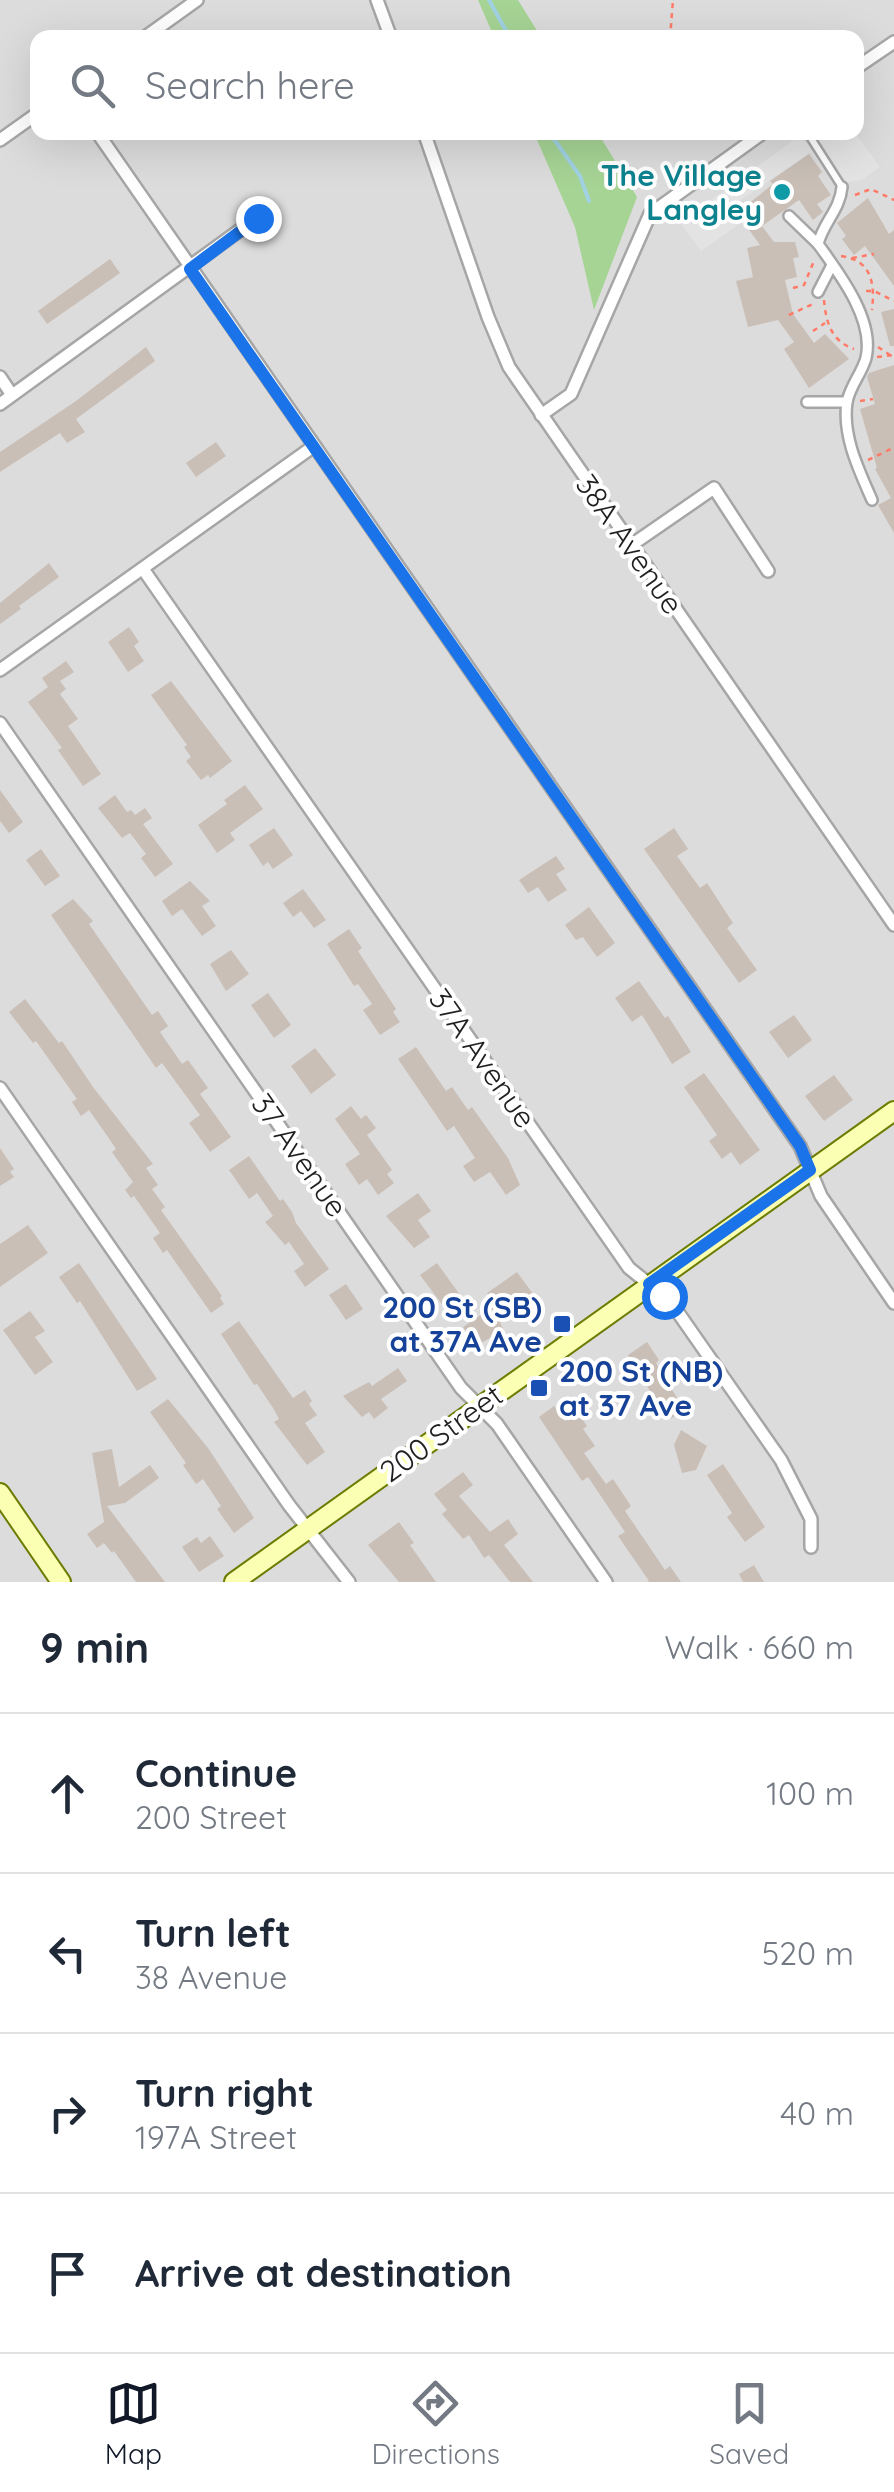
<!DOCTYPE html>
<meta charset="utf-8">
<style>
body{margin:0;font-family:Quicksand,sans-serif;background:#f6f6f7;color:#1f2937}
.stop{position:absolute;width:30px;height:30px;margin:-22px;border:8px solid #1a73e8;border-radius:50%;background:#fff}
.stop.end{background:#1a73e8;border-color:#fff;box-shadow:0 2px 10px #0008}
.list{margin:0;padding:0;list-style:none}
h2{display:flex;justify-content:space-between;align-items:center;height:130px;margin:0;padding:0 40px;font-size:42px}
h2 small{font-size:32px;font-weight:400;color:#747a83}
.list li{display:grid;grid-template-columns:65px 1fr auto;gap:30px;align-items:center;box-sizing:border-box;height:160px;padding:0 40px;border-top:2px solid #e0e1e3}
.list b{display:block;font-size:38px;white-space:nowrap}
.list p{margin:0;font-size:32px;white-space:nowrap;color:#747a83}
.list em{font-size:32px;font-style:normal;color:#747a83}
.icon{flex:none;width:55px;height:55px;fill:none;stroke:currentColor;stroke-width:2;stroke-linecap:round;stroke-linejoin:round}
.map{position:relative;flex:none;width:894px;height:1582px;overflow:hidden}
.search{position:absolute;background:#fff;box-shadow:0 10px 40px #0002;left:30px;right:30px;top:30px;height:110px;display:flex;align-items:center;gap:25px;box-sizing:border-box;padding:0 35px;border-radius:20px;color:#747a83;font-size:38px}
.sheet{height:770px;background:#fff}
nav{display:flex;justify-content:space-around;align-items:center;box-sizing:border-box;height:140px;border-top:2px solid #e0e1e3;background:#fff;font-size:28px;color:#747a83}
nav a{display:grid;justify-items:center;gap:5px}
nav .on{color:#111827}
.map>svg:first-child{display:block}
</style>
<div class="map">
<svg width="894" height="1582" viewBox="0 0 894 1582">
<rect width="100%" height="100%" fill="#f1ede5"/>
<!-- residential -->
<path fill="#dddcdc" fill-rule="evenodd" d="M0,0h894v1582h-894zM38,38h818v94h-818z"/>
<!-- forest -->
<g fill="#a6d495">
<path d="M478,0h40l23,37h-47z"/>
<path d="M534,133h64l39,64 -43,113 -19,-83z"/>
</g>
<!-- parking -->
<path fill="#e3e3e3" d="M804,133h51l25,34 -18,13 -28,4 -23,-32 -70,48 -6,12 7,10 -41,29 -21,-29z"/>
<g fill="none" stroke-linecap="round" stroke-linejoin="round">
<!-- stream -->
<g stroke="#a1d2e3" stroke-width="4">
<path d="M489,0l21,38"/>
<path d="M549,132l31,44 9,25"/>
</g>
</g>
<!-- building -->
<g fill="#c9bfb7">
<path d="M809,154l13,18 -4,4 13,19 -14,9 6,8 -10,8 -14,-20 -37,26 12,16h21l4,15 -6,1 4,19 -12,3 8,34 21,29 11,-9 24,25 -40,29 -25,-39 10,-7 -16,-22 -30,7 -12,-46 17,-4 -6,-29 13,-3 -23,-32 36,-29 -3,-3z"/>
<path d="M868,198l21,36 5,-4v56l-29,-40 -11,9 -12,-16 4,-3 -9,-13z"/>
<path d="M110,259l10,14 -73,51 -9,-13z"/>
<path d="M894,309v37h-4l-9,-34z"/>
<path d="M146,347l9,14 -79,58 9,13 -18,11 -7,-10 -60,39v-20l76,-51z"/>
<path d="M894,365v168l-16,-28 13,-7 -16,-29 2,-1 -17,-59 15,-5 -8,-27 2,-4z"/>
<path d="M216,442l10,14 -30,21 -10,-14z"/>
<path d="M49,563l10,14 -40,29 2,3 -21,15v-21z"/>
<path d="M129,627l10,15 -5,4 10,15 -16,11 -20,-30z"/>
<path d="M66,661l8,11 -14,9 6,8 -6,5 18,25 -10,7 33,48 -18,12 -25,-36 4,-2 -34,-46 20,-15 -6,-9z"/>
<path d="M171,681l61,80 -22,17 -2,-3 -7,5 -15,-19 5,-4 -7,-10 3,-2 -36,-50z"/>
<path d="M245,785l18,24 -33,24 5,7 -18,13 -19,-28 29,-21 -3,-4z"/>
<path d="M0,790l23,32 -14,11 -9,-12z"/>
<path d="M115,795l12,17 4,-2 4,5 10,-7 7,10 -9,6 30,40 -18,13 -14,-19 5,-4 -16,-21 -8,5 -24,-30z"/>
<path d="M274,828l19,27 -20,14 -5,-7 -5,4 -14,-21z"/>
<path d="M674,828l14,21 -11,7 23,32 7,-5 26,40 -6,5 30,42 -18,13 -95,-134z"/>
<path d="M41,849l19,27 -15,10 -19,-26z"/>
<path d="M556,856l9,13 -9,5 11,16 -19,12 -10,-15 -10,6 -9,-13z"/>
<path d="M190,881l20,20 -8,5 14,20 -14,10 -20,-27 -10,7 -10,-15z"/>
<path d="M303,889l23,31 -12,8 -13,-17 -8,6 -10,-14z"/>
<path d="M73,899l20,22 -4,3 63,91 6,-4 10,15 -8,6 22,32 6,-4 20,28 -8,6 31,43 -21,15 -21,-29 11,-8 -38,-52 -6,5 -105,-153z"/>
<path d="M589,907l26,36 -18,14 -14,-20 -7,3 -11,-15z"/>
<path d="M349,929l13,19 -4,3 38,58 -3,3 7,10 -20,13 -17,-25 9,-6 -14,-20 -4,2 -27,-42z"/>
<path d="M231,950l18,24 -23,17 -16,-27z"/>
<path d="M639,981l26,37 3,-2 23,36 -19,12 -30,-49 -10,7 -17,-24z"/>
<path d="M268,993l23,32 -17,13 -23,-33z"/>
<path d="M25,999l34,44 3,-2 31,46 60,77 -7,4 12,17 -6,4 13,18 -4,3 61,86 -2,2 4,6 -13,9 -44,-63 -4,3 -10,-15 7,-5 -26,-37 -3,2 -6,-8 8,-8 -21,-30 4,-3 -8,-12 -19,-27 -8,6 -9,-14 5,-3 -41,-58 -3,2 -24,-31z"/>
<path d="M794,1015l18,25 -24,18 -19,-26z"/>
<path d="M416,1047l30,44 6,-4 16,23 4,-3 36,51 12,27 -14,10 -16,-23 -16,10 -11,-16 12,-8 -21,-32 -7,5 -49,-72z"/>
<path d="M315,1048l21,27 -25,19 -20,-28z"/>
<path d="M704,1073l56,77 -20,15 -9,-13 -9,7 -13,-18 8,-6 -33,-48z"/>
<path d="M834,1075l19,25 -29,21 -19,-25z"/>
<path d="M351,1106l10,13 5,-4 10,13 -9,7 25,35 -5,4 7,9 -16,12 -11,-16 -8,6 -14,-21 15,-10 -25,-35z"/>
<path d="M0,1148l14,21 -4,3 4,5 -14,9z"/>
<path d="M249,1156l31,45 3,-2 9,13 4,11 33,46 -24,18 -11,-16 10,-7 -15,-22 -4,3 -20,-23 8,-6 -16,-23 -8,6 -20,-29z"/>
<path d="M418,1193l13,18 -13,9 12,17 -16,11 -28,-32z"/>
<path d="M28,1225l20,28 -48,34v-43z"/>
<path d="M79,1263l78,116 -20,12 -57,-90 -3,2 -18,-26z"/>
<path d="M437,1263l23,32 -16,12 -24,-32z"/>
<path d="M517,1272l19,26 -36,25 4,7 -28,16 -13,-19 32,-22 -8,-12z"/>
<path d="M346,1284l17,25 -17,11 -17,-25z"/>
<path d="M30,1311l15,20 -10,6 18,25 -18,13 -32,-45z"/>
<path d="M239,1321l54,77 12,-8 7,11 -3,3 8,11 -12,8 20,29 -18,13 -33,-43 5,-3 -6,-11 -16,-24 -3,1 -33,-51z"/>
<path d="M647,1342l12,18 -3,3 29,48 -17,9 -40,-65z"/>
<path d="M398,1368l9,13 -26,18 7,9 -14,11 -5,-7 -7,5 -19,-21 26,-14 3,4z"/>
<path d="M168,1399l40,49 46,70 -20,15 -17,-24 4,-3 -18,-27 -7,5 -13,-19 3,-2 -36,-51z"/>
<path d="M554,1406l11,15 12,-9 10,14 -4,3 12,17 -11,7 22,31 7,-5 18,27 -6,5 40,59 5,-4 11,16h-34l2,-1 -31,-45 7,-4 -37,-55 -6,4 -43,-64z"/>
<path d="M681,1430l26,16 -11,24 -14,3 -8,-28z"/>
<path d="M112,1449l7,38 31,-22 9,13 -34,25 -18,3 58,76h-29l-22,-31 -2,2 -8,-10 -7,5 -10,-14 17,-12 -12,-69z"/>
<path d="M723,1464l42,63 -20,15 -18,-25 5,-4 -25,-38z"/>
<path d="M463,1472l10,13 -14,11 31,36 18,-13 10,15 -14,11 29,37h-23l-21,-27 -5,3 -15,-23 -6,4 -21,-25 5,-4 -13,-16z"/>
<path d="M399,1522l15,21 -4,2 26,37h-37l-31,-37z"/>
<path d="M210,1536l14,20 -25,16 -17,-25 15,-10 4,6z"/>
<path d="M754,1565l10,17h-21l-4,-8z"/>
</g>
<g fill="none" stroke-linecap="round" stroke-linejoin="round">
<!-- service casing -->
<g stroke="#a6a6a6" stroke-width="11">
<path id="service" d="M807,132l35,55"/>
</g>
<!-- pedestrian casing -->
<g stroke="#a6a6a6" stroke-width="14">
<g id="pedestrian">
<path d="M842,187c-2,23 -19,36 -24,57 21,29 57,76 48,114 -4,15 -16,28 -19,44 -5,34 12,68 25,98"/>
<path d="M789,216l29,28"/>
<path d="M818,292l14,-27"/>
<path d="M807,402h40"/>
</g>
</g>
<!-- minor casing -->
<g stroke="#a6a6a6" stroke-width="16">
<g id="minor">
<path d="M377,0l14,38"/>
<path d="M144,38l53,-38"/>
<path d="M856,68l38,-26"/>
<path d="M97,132l703,1014 21,50 73,107"/>
<path d="M424,132l64,185 21,50 385,558"/>
<path d="M0,140l38,-27"/>
<path d="M0,377l12,18"/>
<path d="M0,404l258,-187"/>
<path d="M541,415l30,-21 79,-180 114,-82"/>
<path d="M630,546l84,-58 54,83"/>
<path d="M143,569l486,699 41,33 111,159 30,59v28"/>
<path d="M0,670l314,-224"/>
<path d="M0,723l461,665 36,36 109,158"/>
<path d="M0,1088l289,417 60,77"/>
</g>
</g>
<!-- secondary casing -->
<g stroke="#6c7c00" stroke-width="22">
<g id="secondary">
<path d="M0,1493l61,89"/>
<path d="M234,1582l660,-471"/>
</g>
</g>
<!-- path -->
<g stroke="#ff7a67" stroke-width="2.5" stroke-dasharray="5 5" stroke-linecap="butt">
<path d="M670,38l3,-38"/>
<path d="M855,195l16,-6 23,11"/>
<path d="M841,256c31,4 34,28 31,54"/>
<path d="M852,258l22,-4"/>
<path d="M793,288l11,-3 10,-24"/>
<path d="M866,291h8l20,10"/>
<path d="M824,300c2,22 7,41 30,49"/>
<path d="M789,315l26,-12"/>
<path d="M813,331l12,-8"/>
<path d="M878,347l12,8"/>
<path d="M877,357l17,-2"/>
<path d="M860,401l13,-2"/>
<path d="M868,460l25,-12"/>
</g>
<!-- service -->
<use href="#service" stroke="#fff" stroke-width="6"/>
<!-- pedestrian -->
<use href="#pedestrian" stroke="#fff" stroke-width="9"/>
<!-- minor -->
<use href="#minor" stroke="#fff" stroke-width="11"/>
<!-- secondary -->
<use href="#secondary" stroke="#faffb4" stroke-width="18"/>
</g>
<g fill="none" stroke-linecap="round" stroke-linejoin="round">
<!-- route -->
<path stroke="#1a73e8" stroke-width="12" d="M258,218l-68,51 610,877 10,24 -161,114 15,12"/>
</g>
<!-- markers -->
<circle fill="#0f9aa8" stroke="#fff" stroke-width="4" cx="782" cy="192" r="10"/>
<g fill="#1a4fb4" stroke="#fff" stroke-width="4">
<rect x="552" y="1314" width="20" height="20" rx="5"/>
<rect x="529" y="1378" width="20" height="20" rx="5"/>
</g>
<g text-anchor="middle" dominant-baseline="central" stroke-width="8" stroke-linejoin="round" paint-order="stroke">
<!-- culture labels -->
<g font-size="30" font-weight="bold" fill="#0d838f" stroke="#fff" text-anchor="end">
<text x="762" y="175">The Village<tspan x="762" dy="34">Langley</tspan></text>
</g>
<!-- street labels -->
<g font-size="30" fill="#1f1f1f" stroke="#fff">
<text transform="translate(630 544) rotate(55)">38A Avenue</text>
<text transform="translate(483 1058) rotate(55)">37A Avenue</text>
<text transform="translate(300 1155) rotate(55)">37 Avenue</text>
<text transform="translate(441 1433) rotate(-36)">200 Street</text>
</g>
<!-- transit labels -->
<g font-size="30" font-weight="bold" fill="#164399" stroke="#fff" text-anchor="end">
<text x="542" y="1307">200 St (SB)<tspan x="542" dy="34">at 37A Ave</tspan></text>
<text x="559" y="1371" text-anchor="start">200 St (NB)<tspan x="559" dy="34">at 37 Ave</tspan></text>
</g>
</g>
</svg>
<div class="stop" style="left:664px;top:1296px"></div>
<div class="stop end" style="left:258px;top:218px"></div>
<div class="search"><svg class="icon" aria-label="search" viewBox="0 0 24 24"><circle cx="10" cy="10" r="6"/><path d="M15 15l6 6"/></svg>Search here</div>
</div>
<section class="sheet">
<h2>9 min<small>Walk · 660 m</small></h2>
<ul class="list">
<li><svg class="icon" aria-label="ahead" viewBox="0 0 24 24"><path d="M12 20V5M6 11l6-6 6 6"/></svg><div><b>Continue</b><p>200 Street</p></div><em>100 m</em></li>
<li><svg class="icon" aria-label="left" viewBox="0 0 24 24"><path d="M17 20v-9H6M10 6l-5 5 5 5"/></svg><div><b>Turn left</b><p>38 Avenue</p></div><em>520 m</em></li>
<li><svg class="icon" aria-label="right" viewBox="0 0 24 24"><path d="M7 20v-9h11M14 6l5 5-5 5"/></svg><div><b>Turn right</b><p>197A Street</p></div><em>40 m</em></li>
<li><svg class="icon" aria-label="arrive" viewBox="0 0 24 24"><path d="M6 21V4h12l-3 4 3 4H6"/></svg><div><b>Arrive at destination</b></div></li>
</ul>
</section>
<nav>
<a class="on"><svg class="icon" aria-label="map" viewBox="0 0 24 24"><path d="M3 6l6-2 6 2 6-2v14l-6 2-6-2-6 2zM9 4v14M15 6v14"/></svg>Map</a>
<a><svg class="icon" aria-label="directions" viewBox="0 0 24 24"><path d="M12 3l9 9-9 9-9-9zM9 14v-3h6M13 9l2 2-2 2"/></svg>Directions</a>
<a><svg class="icon" aria-label="saved" viewBox="0 0 24 24"><path d="M7 4h10v16l-5-4-5 4z"/></svg>Saved</a>
</nav>
